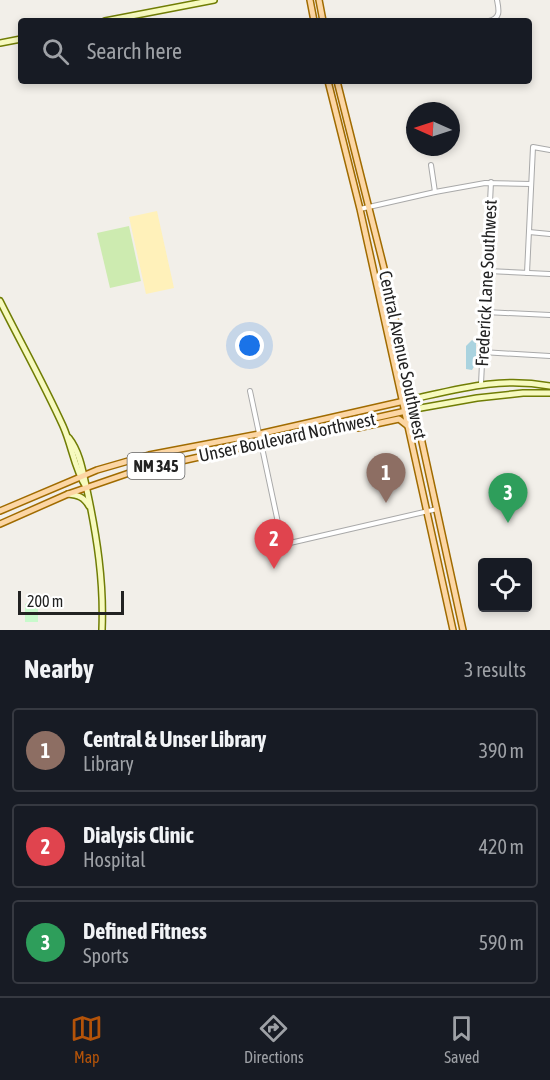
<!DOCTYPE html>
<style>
body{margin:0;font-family:"Asap Condensed",sans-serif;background:#20242c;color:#f1f3f6}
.controls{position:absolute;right:18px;bottom:18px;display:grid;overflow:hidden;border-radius:6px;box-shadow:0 3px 9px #0003}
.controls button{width:54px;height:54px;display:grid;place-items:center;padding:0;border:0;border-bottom:2px solid #363941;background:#171b24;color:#f1f3f6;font:30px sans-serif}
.compass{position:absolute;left:406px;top:102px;width:54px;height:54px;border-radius:50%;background:#171b24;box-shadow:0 3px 9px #0003;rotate:273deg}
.scale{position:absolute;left:18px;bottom:15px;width:106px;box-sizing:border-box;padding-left:6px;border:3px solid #222;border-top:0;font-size:16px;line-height:21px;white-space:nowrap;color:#222;-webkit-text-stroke:4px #fff;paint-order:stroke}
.you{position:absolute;left:250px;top:346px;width:21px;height:21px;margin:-15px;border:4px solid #fff;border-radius:50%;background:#1a73e8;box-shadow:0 0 0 9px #1a73e833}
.badge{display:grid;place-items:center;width:39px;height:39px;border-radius:50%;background:#b45309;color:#fff;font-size:20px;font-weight:700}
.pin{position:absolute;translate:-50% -50px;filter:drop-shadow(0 2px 3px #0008)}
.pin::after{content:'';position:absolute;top:32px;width:21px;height:18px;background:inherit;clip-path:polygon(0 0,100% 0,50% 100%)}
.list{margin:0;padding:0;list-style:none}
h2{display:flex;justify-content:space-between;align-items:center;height:78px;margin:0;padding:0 24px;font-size:26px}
h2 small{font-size:20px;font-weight:400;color:#9ea1a6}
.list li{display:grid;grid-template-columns:39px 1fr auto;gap:18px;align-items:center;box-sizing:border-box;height:84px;margin:0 12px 12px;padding:0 12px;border:2px solid #363941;border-radius:6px}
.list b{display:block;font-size:22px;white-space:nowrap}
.list p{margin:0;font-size:20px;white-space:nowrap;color:#9ea1a6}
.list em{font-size:20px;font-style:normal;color:#9ea1a6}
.icon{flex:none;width:33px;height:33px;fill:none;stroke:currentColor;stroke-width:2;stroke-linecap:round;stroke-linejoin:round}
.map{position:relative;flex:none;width:550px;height:630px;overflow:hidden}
.search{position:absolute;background:#171b24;box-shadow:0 3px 9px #0003;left:18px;right:18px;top:18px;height:66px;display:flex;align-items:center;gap:15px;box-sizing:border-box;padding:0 21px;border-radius:6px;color:#9ea1a6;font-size:22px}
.sheet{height:366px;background:#171b24}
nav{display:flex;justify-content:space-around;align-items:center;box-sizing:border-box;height:84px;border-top:2px solid #363941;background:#171b24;font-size:16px;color:#9ea1a6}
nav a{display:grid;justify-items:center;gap:3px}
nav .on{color:#b45309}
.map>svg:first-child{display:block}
</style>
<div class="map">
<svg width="550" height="630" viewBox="0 0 550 630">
<rect width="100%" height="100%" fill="#f2efe9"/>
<!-- grass -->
<path fill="#cdebb0" d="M129,226l12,55 -31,7 -13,-55z"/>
<!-- sand -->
<path fill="#fff1ba" d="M157,211l17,77 -28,6 -17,-77z"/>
<!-- park -->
<path fill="#c8facc" d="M38,598v24h-13v-18z"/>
<!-- water -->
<path fill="#aad3df" d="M472,340l4,3v20l-4,7 -6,-1v-23z"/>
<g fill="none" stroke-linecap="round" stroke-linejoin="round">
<!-- street casing -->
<g stroke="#a9a9a9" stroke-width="6">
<g id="street">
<path d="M489,21c12,-3 10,-11 8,-21"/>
<path d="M431,165l4,27"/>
<path d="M360,209l75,-17 50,-9 46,1"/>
<path d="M529,232l21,2"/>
<path d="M487,271l63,3"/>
<path d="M527,273l6,-126 17,3"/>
<path d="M485,312l65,3"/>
<path d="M482,352l68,4"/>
<path d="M481,384l10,-202"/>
<path d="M250,391l30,141 3,8 7,3 147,-34"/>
</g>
</g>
<!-- secondary casing -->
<g stroke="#707d05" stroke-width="8">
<g id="secondary">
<path d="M105,21l109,-21"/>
<path d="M0,43l21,-4"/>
<path d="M0,301c21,42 44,83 63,125 9,20 11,42 23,61"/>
<path d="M413,399c49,-11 87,-22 137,-13"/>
<path d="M415,409l62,-11 46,-5h27"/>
<path d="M69,438c11,14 14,34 18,52 10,47 17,92 15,140"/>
<path d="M68,494c10,1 16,3 21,12"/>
</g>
</g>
<!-- primary casing -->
<g stroke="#a06b00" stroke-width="8">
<g id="primary">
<path d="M310,0l4,21"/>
<path d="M319,0l4,21"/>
<path d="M328,81l32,128 93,421"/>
<path d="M337,81l47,187 79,362"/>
<path d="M343,426l14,2 42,-9 9,7"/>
<path d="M0,511l97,-41 52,-15 110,-21 154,-35"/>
<path d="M0,524l68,-30 64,-22 283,-63"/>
</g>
</g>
<!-- street -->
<use href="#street" stroke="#fff" stroke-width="4"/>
<!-- secondary -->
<use href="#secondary" stroke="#f7fabf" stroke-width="5"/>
<!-- primary -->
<use href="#primary" stroke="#fcd6a4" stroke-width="5"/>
</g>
<g text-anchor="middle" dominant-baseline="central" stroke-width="6" stroke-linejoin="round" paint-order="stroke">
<!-- shield labels -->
<rect fill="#fff" stroke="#646464" stroke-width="1.5" x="127.5" y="453" width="57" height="26" rx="4.5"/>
<g font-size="16" font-weight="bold" fill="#222">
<text x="156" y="466">NM 345</text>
</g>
<!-- street labels -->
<g font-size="18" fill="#222" stroke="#fff">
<text transform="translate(486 283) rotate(-87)">Frederick Lane Southwest</text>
<text transform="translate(403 355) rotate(78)">Central Avenue Southwest</text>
<text transform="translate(287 437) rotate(-12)">Unser Boulevard Northwest</text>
</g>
</g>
</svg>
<div class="controls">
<button><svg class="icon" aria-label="locate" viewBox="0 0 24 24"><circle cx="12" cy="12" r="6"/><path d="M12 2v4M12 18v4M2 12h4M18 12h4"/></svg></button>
</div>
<svg class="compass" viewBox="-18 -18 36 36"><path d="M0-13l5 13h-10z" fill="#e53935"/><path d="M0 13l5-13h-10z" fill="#9ea1a6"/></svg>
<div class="scale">200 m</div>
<div class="you"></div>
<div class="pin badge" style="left:386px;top:503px;background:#8d6e63">1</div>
<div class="pin badge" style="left:274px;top:569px;background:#e0444e">2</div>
<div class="pin badge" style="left:508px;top:523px;background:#2e9e5b">3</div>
<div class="search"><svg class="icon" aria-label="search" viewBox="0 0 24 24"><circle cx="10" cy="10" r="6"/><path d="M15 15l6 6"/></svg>Search here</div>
</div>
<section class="sheet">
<h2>Nearby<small>3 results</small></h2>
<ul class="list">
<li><span class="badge" style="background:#8d6e63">1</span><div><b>Central &amp; Unser Library</b><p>Library</p></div><em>390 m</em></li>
<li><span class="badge" style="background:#e0444e">2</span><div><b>Dialysis Clinic</b><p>Hospital</p></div><em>420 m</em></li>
<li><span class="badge" style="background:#2e9e5b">3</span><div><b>Defined Fitness</b><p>Sports</p></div><em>590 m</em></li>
</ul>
</section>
<nav>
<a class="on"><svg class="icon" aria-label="map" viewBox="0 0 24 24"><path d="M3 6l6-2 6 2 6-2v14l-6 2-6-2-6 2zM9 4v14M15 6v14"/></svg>Map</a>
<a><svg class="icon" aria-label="directions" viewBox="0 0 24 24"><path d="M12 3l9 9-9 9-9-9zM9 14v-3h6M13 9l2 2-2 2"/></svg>Directions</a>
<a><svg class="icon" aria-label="saved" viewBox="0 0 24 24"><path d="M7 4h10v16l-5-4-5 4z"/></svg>Saved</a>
</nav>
